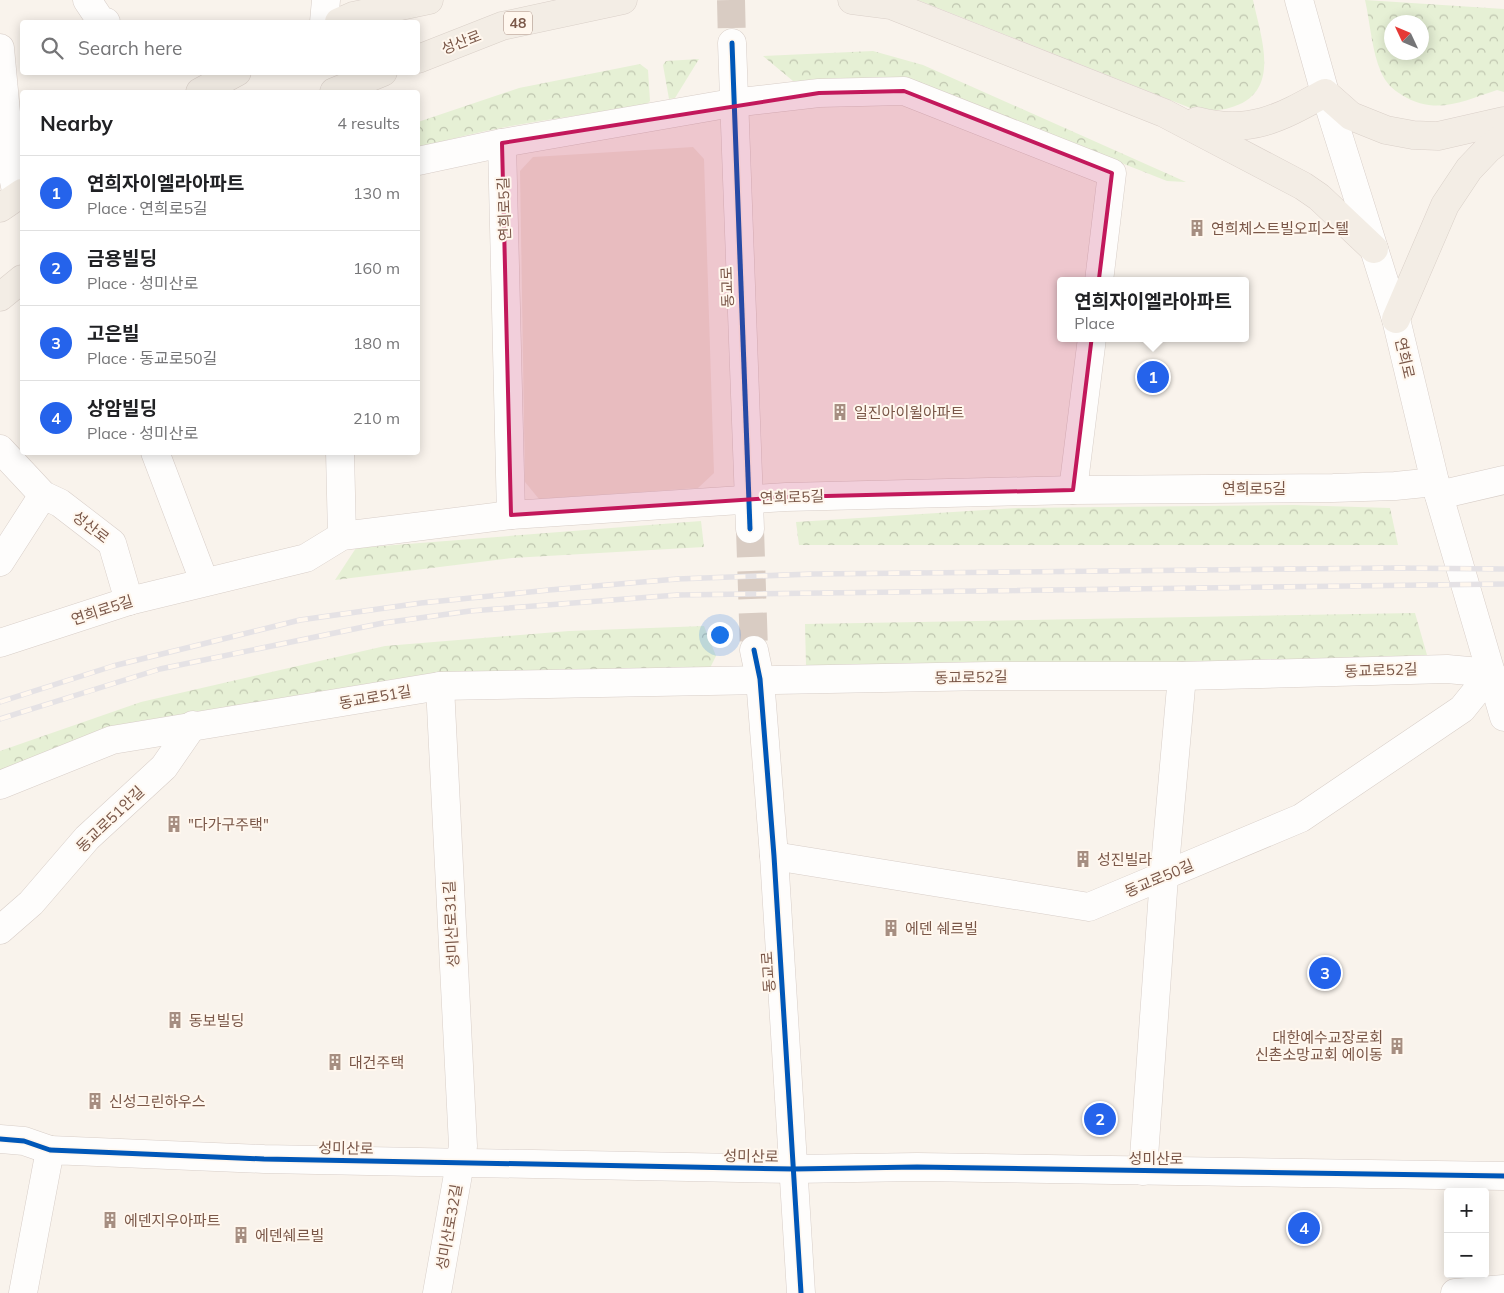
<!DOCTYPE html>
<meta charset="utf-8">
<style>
body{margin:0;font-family:Mulish,"Noto Sans KR",sans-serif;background:#f2f2f2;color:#202124}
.controls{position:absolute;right:15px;bottom:15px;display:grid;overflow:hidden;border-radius:5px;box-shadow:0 2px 12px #0003}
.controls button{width:45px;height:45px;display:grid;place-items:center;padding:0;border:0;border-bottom:1px solid #e0e0e0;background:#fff;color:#202124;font:25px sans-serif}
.compass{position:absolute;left:1384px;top:15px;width:45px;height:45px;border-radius:50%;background:#fff;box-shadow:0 2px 12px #0003;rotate:314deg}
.you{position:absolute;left:719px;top:634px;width:18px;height:18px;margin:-12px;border:4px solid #fff;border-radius:50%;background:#1a73e8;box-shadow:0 0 0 8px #1a73e833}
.badge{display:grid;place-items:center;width:32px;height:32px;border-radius:50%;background:#2563eb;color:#fff;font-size:16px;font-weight:700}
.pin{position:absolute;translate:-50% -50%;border:2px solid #fff;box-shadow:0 1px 5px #0006}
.popup{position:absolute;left:1057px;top:277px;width:192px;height:65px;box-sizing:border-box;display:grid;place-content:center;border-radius:5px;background:#fff;filter:drop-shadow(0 1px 4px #0005);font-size:16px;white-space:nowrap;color:#757577}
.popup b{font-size:19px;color:#202124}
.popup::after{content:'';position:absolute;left:50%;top:100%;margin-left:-10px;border:10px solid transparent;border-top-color:#fff}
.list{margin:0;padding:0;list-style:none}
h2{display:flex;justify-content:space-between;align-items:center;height:65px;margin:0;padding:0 20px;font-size:21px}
h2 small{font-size:16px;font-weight:400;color:#757577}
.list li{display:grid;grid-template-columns:32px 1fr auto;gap:15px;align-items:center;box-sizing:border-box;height:75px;padding:0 20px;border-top:1px solid #e0e0e0}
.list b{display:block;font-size:19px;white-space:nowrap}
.list p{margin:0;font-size:16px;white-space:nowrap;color:#757577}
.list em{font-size:16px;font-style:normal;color:#757577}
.icon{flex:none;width:28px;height:28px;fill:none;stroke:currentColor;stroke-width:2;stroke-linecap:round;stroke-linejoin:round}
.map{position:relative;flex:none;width:1504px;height:1293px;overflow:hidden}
.search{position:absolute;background:#fff;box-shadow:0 2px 12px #0003;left:20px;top:20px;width:400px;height:55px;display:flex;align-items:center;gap:12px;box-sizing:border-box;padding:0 18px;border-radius:5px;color:#757577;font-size:19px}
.panel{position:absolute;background:#fff;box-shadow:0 2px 12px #0003;left:20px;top:90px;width:400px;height:365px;border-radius:5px}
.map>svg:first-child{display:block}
</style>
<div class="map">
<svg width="1504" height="1293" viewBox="0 0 1504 1293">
<defs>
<pattern id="forest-crowns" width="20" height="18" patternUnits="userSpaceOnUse" patternTransform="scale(1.25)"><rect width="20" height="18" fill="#e6f0d5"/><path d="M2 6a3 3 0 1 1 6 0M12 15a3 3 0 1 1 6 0" fill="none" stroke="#bfc5af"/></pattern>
</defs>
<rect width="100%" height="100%" fill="#f9f3ec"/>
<!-- residential -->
<path fill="#f2e5d9" d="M693,147l11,12 10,314 -16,15 -159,11 -14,-17 -5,-311 13,-14z"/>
<!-- forest -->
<g fill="url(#forest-crowns)" fill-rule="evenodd">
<path d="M918,0h335c8,38 30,94 -24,108 -9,3 -21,2 -31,3z"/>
<path d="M1365,0l139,9v83l-7,-2c-34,11 -61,26 -95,5 -10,-6 -16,-12 -21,-23 -9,-20 -11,-50 -16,-72zM1422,22v30h-30v-30z"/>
<path d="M873,51l50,14 263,117 -19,-1 -255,-101 -119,1 -30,-25z"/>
<path d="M699,59l-24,39 -6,1 -6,-34 3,-4z"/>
<path d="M640,64l8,6 2,31 -6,6c-76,9 -153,19 -226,41v-26l101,-34z"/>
<path d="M1294,505l96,3 8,37h-599l-3,-23 220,-14z"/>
<path d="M701,521l3,26 -192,11 -177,22 21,-32z"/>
<path d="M1415,613l12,42 -320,14 -301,-4 -1,-41z"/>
<path d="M704,626l12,30 -12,24 -407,26 -297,70v-25l141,-49 244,-56 184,-15z"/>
</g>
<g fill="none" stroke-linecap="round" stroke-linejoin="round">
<!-- tertiary-tunnel -->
<g stroke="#d9ccc3" stroke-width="28" stroke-dasharray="28 14" stroke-linecap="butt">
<path d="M731,0l1,43"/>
<path d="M750,529l4,121"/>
</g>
<!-- minor casing -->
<g stroke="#d8cec8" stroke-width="29">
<g id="minor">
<path d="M87,0l14,21 5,1"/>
<path d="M324,22l2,-22"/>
<path d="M0,48l11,118 6,30"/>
<path d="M502,143l9,372"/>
<path d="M418,161l84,-18 230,-40 87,-10 85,-2 208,82 -13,108"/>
<path d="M0,449l43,46 17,8 52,40 17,58"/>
<path d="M155,452l49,129"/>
<path d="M340,452l2,84"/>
<path d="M1073,490l19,-152"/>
<path d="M1439,495l65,-15"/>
<path d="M0,562l43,-67"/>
<path d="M0,643l129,-42 177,-43 36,-22 169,-21 275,-18 287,-7 260,-2 62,-2 40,-4"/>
<path d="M0,785l112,-45 328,-54 550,-10h192l265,-7 44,4"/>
<path d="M774,856l315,51 212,-89 161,-109 29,-36"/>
<path d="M0,930l31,-27 56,-65 77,-71 29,-42"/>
<path d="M0,1139l24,2 26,9"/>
<path d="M1143,1171l21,-294 18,-201"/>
<path d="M437,1293l26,-147 -23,-460"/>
<path d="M1455,1293l49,-4"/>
</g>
</g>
<!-- tertiary casing -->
<g stroke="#d8cec8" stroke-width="29">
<g id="tertiary">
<path d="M732,43l18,486"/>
<path d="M754,650l6,29 14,177 27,437"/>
<path d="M23,1293l27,-143 214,9 530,10 123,-2 587,9"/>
</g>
</g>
<!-- secondary casing -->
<g stroke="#d8cec8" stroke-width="29">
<path id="secondary" d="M1299,0l26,93 71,226 39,163 69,235"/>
</g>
<!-- primary casing -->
<g stroke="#dad0c9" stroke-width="29">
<g id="primary">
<path d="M852,0l39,5 273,108 139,73 16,11 55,52"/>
<path d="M339,22l14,-6 76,-16"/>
<path d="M418,59l84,-33 121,-26"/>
<path d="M200,92l37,-20"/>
<path d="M334,92l49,-20"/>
<path d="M1197,121c53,14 83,-3 128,-28l26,23 35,14 27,5 25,1 66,-15"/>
<path d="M0,208l22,-15"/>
<path d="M0,297l22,-18"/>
<path d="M1396,319l49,-114 24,-36 19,-20 16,-12"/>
</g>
</g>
<!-- minor -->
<use href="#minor" stroke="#fefdfc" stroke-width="28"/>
<!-- tertiary -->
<use href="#tertiary" stroke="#fefdfc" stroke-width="28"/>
<!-- secondary -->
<use href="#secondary" stroke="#fefdfc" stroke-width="28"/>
<!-- primary -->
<use href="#primary" stroke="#f3ede5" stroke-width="28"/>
<!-- rail casing -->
<g stroke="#e5e2e5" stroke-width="5.5">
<g id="rail">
<path d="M0,702l113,-36 187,-46 121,-17 128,-13 128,-11 136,-5 580,-6 111,1"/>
<path d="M0,719l160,-50 223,-46 87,-12 207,-16 827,-11"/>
</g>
</g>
<!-- rail -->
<use href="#rail" stroke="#fff7ee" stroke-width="4" stroke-dasharray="11" stroke-linecap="butt"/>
<!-- cycleway casing -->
<g stroke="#fff7ee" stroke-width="8">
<g id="cycleway">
<path d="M732,43l18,486"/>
<path d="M754,650l6,29 14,177 27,437"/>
<path d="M0,1139l24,2 26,9 214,9 530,10 123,-2 587,9"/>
</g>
</g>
<!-- cycleway -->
<use href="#cycleway" stroke="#0057b8" stroke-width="5"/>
</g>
<!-- marked area -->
<path fill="#c2185b" fill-opacity="0.2" stroke="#c2185b" stroke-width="4" stroke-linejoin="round" d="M904,91l208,82 -39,317 -287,7 -275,18 -9,-372 317,-50z"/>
<!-- icons -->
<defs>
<g id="building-bare" transform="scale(1.35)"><path d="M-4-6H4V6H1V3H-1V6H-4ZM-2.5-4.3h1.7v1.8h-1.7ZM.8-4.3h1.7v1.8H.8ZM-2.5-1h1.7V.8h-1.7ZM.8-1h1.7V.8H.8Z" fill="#a68e81" stroke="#fff7ee" stroke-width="2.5" paint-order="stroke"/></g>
</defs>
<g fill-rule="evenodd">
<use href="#building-bare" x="1197" y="228"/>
<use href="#building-bare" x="840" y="412"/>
<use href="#building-bare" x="174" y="824"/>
<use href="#building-bare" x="1083" y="859"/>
<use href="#building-bare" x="891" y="928"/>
<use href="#building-bare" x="175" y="1020"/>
<use href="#building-bare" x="1397" y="1046"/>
<use href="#building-bare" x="335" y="1062"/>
<use href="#building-bare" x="95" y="1101"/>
<use href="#building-bare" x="110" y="1220"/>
<use href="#building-bare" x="241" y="1235"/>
</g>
<g text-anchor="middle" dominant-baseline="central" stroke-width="4" stroke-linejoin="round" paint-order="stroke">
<!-- shield labels -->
<rect fill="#fff7ee" stroke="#a2877a" stroke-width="1" x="504" y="11.5" width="28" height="23" rx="4"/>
<g font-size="14" font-weight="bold" fill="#7a5748">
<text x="518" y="23">48</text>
</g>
<!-- street labels -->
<g font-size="15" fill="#7a5748" stroke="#fff7ee">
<text transform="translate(461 42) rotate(-21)">성산로</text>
<text transform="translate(504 209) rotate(-92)">연희로5길</text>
<text transform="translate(727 287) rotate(-92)">동교로</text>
<text transform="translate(1405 358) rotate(77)">연희로</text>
<text x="1254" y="488">연희로5길</text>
<text transform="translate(792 497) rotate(-2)">연희로5길</text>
<text transform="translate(91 527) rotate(38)">성산로</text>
<text transform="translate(102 610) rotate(-18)">연희로5길</text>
<text transform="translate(1381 670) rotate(-2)">동교로52길</text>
<text transform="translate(971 677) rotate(-1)">동교로52길</text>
<text transform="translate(375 697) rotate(-10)">동교로51길</text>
<text transform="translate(110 819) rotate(-44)">동교로51안길</text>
<text transform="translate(1159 878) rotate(-23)">동교로50길</text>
<text transform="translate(451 924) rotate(-93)">성미산로31길</text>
<text transform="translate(768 972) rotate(-94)">동교로</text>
<text transform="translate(346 1148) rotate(1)">성미산로</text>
<text transform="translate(751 1156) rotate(1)">성미산로</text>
<text x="1156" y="1158">성미산로</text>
<text transform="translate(449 1227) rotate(-80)">성미산로32길</text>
</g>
<!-- poi labels -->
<g font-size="15" fill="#7a5748" stroke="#fff7ee" text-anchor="start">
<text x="1211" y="228">연희체스트빌오피스텔</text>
<text x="854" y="412">일진아이윌아파트</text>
<text x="188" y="824">"다가구주택"</text>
<text x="1097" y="859">성진빌라</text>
<text x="905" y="928">에덴 쉐르빌</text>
<text x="189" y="1020">동보빌딩</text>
<text x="1383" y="1037" text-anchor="end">대한예수교장로회<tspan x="1383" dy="17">신촌소망교회 에이동</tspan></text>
<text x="349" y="1062">대건주택</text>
<text x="109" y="1101">신성그린하우스</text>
<text x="124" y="1220">에덴지우아파트</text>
<text x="255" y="1235">에덴쉐르빌</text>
</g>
</g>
</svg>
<div class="controls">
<button>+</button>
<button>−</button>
</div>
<svg class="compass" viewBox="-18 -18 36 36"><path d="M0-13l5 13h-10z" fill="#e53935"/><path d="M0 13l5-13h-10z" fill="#757577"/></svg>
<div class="you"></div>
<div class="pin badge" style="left:1153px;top:377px">1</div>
<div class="popup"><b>연희자이엘라아파트</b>Place</div>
<div class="pin badge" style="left:1100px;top:1119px">2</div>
<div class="pin badge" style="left:1325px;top:973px">3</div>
<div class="pin badge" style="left:1304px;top:1228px">4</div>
<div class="search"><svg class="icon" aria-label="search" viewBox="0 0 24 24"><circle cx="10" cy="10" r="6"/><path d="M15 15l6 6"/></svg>Search here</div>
<section class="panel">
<h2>Nearby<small>4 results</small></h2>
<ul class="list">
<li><span class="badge">1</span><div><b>연희자이엘라아파트</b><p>Place · 연희로5길</p></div><em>130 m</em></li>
<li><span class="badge">2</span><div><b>금용빌딩</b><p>Place · 성미산로</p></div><em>160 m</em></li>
<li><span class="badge">3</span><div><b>고은빌</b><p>Place · 동교로50길</p></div><em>180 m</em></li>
<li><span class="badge">4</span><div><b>상암빌딩</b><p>Place · 성미산로</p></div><em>210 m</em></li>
</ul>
</section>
</div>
